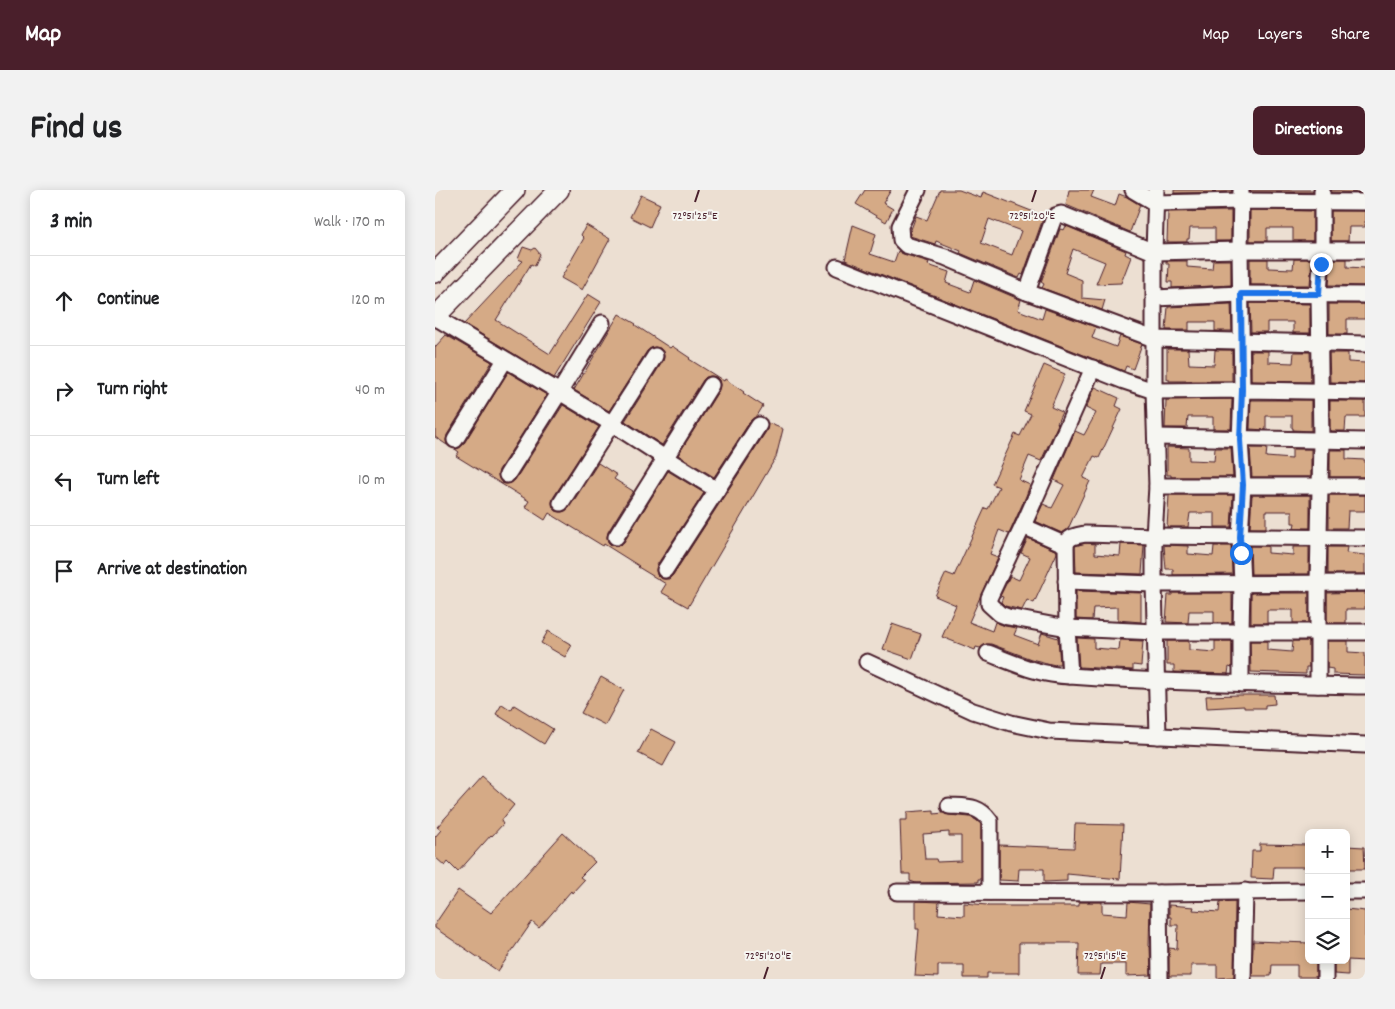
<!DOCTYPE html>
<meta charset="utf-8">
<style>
body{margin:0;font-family:Dekko,sans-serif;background:#f2f2f2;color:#202124}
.controls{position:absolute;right:15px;bottom:15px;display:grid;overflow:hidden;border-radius:8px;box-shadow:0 2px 12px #0003}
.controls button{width:45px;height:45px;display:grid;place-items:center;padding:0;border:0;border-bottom:1px solid #e0e0e0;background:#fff;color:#202124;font:25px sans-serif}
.stop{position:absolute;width:15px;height:15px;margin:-11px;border:4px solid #1a73e8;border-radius:50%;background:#fff}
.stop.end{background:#1a73e8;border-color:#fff;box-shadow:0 1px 5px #0008}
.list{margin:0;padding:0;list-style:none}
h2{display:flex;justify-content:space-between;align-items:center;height:65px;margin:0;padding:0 20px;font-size:21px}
h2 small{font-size:16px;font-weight:400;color:#757577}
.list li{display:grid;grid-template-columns:32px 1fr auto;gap:15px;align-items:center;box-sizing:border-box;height:90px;padding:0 20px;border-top:1px solid #e0e0e0}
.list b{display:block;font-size:19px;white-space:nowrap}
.list em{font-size:16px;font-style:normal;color:#757577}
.icon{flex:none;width:28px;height:28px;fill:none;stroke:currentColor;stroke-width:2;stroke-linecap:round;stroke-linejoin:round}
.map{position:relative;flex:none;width:930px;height:789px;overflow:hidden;border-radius:8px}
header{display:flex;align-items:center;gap:30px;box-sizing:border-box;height:70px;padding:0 25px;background:#4a1f2b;color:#fff}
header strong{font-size:24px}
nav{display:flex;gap:28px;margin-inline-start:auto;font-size:18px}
.intro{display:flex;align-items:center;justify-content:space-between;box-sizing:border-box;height:120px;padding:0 30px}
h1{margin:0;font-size:35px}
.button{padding:12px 22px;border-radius:8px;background:#4a1f2b;color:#fff;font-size:18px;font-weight:700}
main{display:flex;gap:30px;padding:0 30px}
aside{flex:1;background:#fff;border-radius:8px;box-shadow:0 2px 12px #0003}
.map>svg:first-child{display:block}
</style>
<header>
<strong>Map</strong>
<nav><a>Map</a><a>Layers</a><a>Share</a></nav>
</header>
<div class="intro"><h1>Find us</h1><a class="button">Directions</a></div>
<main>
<aside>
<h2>3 min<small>Walk · 170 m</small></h2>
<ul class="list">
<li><svg class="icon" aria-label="ahead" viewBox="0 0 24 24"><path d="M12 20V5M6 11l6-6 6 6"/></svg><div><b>Continue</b></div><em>120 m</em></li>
<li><svg class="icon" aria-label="right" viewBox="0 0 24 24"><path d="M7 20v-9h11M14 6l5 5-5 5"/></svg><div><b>Turn right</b></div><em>40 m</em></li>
<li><svg class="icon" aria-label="left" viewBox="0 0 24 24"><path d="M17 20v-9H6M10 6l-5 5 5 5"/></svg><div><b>Turn left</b></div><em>10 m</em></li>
<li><svg class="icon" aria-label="arrive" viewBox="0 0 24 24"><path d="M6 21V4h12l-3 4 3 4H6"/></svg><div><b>Arrive at destination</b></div></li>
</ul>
</aside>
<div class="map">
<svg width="930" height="789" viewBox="0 0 930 789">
<rect width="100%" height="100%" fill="#ecdfd2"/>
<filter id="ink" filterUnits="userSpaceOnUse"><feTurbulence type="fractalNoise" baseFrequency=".02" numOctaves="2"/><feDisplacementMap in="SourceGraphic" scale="10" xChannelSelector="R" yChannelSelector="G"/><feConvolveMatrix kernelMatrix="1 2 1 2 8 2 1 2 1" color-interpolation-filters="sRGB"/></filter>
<g filter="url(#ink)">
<!-- building -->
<g fill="#d5aa86" stroke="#4a1f2b" fill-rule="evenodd">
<path d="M430,0h26l-8,13 10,6 -7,13 -30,-18z"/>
<path d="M505,0h19l22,8 2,-6 61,24 -21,59 -2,-1 -2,4 -59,-25 1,-2 -25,-10 -1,3 -25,-8v-4l6,-16 11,4zM554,29l32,12 -9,24 -31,-12z"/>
<path d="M634,0h25l-3,7 24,9 4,-12 8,3 13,8 -10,27 -64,-27z"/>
<path d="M739,0h58v2l-58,1z"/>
<rect x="815" y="0" width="63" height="2"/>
<path d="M896,0h34v3l-34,-1z"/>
<path d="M206,5l19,9 -10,23 -20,-10z"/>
<path d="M815,20l63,1v30h-20v-13h-26v13h-17z"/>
<path d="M796,21v30h-16v-13h-25l-1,11h-2v3h-20l1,-30z"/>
<path d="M896,21h34v16h-16l-1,14h-17z"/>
<path d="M151,35l24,14 -28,51 -21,-12 23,-40 -3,-3z"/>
<path d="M418,35l23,9 -6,20 24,8 4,-11 5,3 26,8 -1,3 21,7 -3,11 24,9 4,-12 47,20 -3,10 24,9 3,-10 51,18 -4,11 24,9 4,-11 22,8 -9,25 -7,-3 -2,5 -279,-111z"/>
<path d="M631,36l60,25 -1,3 6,3 -10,26 -25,1 9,-22 -32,-13 -8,24 17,7v18l23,2 -3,10 -60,-22 2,-4 -3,-2 19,-53 4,1z"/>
<path d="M88,57l9,3 3,-2 5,6 -5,12 -4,-2 -35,56 54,34 38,-60 13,8 -47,76 -90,-54 59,-63 -5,-2z"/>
<path d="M815,69h18v9l25,1 1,-10h18l-2,26h-60z"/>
<path d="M896,69h16v8l18,1v18l-36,-1z"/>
<path d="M778,70h18v25l-59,3v-6h-4l1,-18h-3v-3h21v6l25,2z"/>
<path d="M815,113l60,1v29h-17v-11h-26v10h-16z"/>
<path d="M796,114l1,27h-17v-9h-26v8h-23l2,-23z"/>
<path d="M894,114h36v15h-18v15h-18z"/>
<path d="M184,124l17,10 -1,1 35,23 2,-2 18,12 -1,1 35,22 1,-2 19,13 -1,1 20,13 -6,10 -6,4 -37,57 -36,-22 41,-65 1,-5 -1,-5 -3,-3 -5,-1 -5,1 -3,3 -41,65 -37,-24 38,-60 1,-4 -1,-5 -3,-4 -5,-1 -4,1 -4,3 -38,60 -35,-21z"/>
<path d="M11,145l46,27 -45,73 -1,5 1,5 -12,-8v-90z"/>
<path d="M732,159h21l1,15 25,1 1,-15h17v31h-63v-2h-2z"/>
<path d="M816,161h17v11l25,1 1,-11h16l1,30 -60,-1z"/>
<path d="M894,163h19v9l17,1v20l-35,-1z"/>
<path d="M609,175l21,9 -14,33 11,5 -5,11 1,1 -17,37 -12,-5 -10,24 11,5 -4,11 -17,38 -10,-4 -9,24 8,3 -29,65 23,9 3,-9 10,4 12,2 -3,7 24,9 4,-11 16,5 2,26h-4l-1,1 -24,-6 -40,-15h-5l-6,4 -4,-1 -1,3 -33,-13 14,-32 -21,-9 11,-23 8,3 31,-68 3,1 11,-22 -7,-3 23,-50 5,2 11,-22 -7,-3z"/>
<path d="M73,182l39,23 -48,75 -1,4 1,5 3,4 4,1 5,-1 4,-3 48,-75 36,22 -46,71 -1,4 1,5 3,4 5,1 4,-1 4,-3 29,-45 19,12 -3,4 19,12 -25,41 -1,5 1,5 3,3 4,1 5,-1 4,-3 44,-71 36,22 -47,72 -1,5 1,5 3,3 4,1h5l4,-4 94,-145 1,-7 15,6 -7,28 -88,150 -27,-15 5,-8 -28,-17 1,-1 -35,-22 -1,2 -54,-33 -4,7 -20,-13 4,-6 -73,-45 3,-4 -4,-3 4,-1 4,-3z"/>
<path d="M660,197l24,11 -3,8 6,3 -23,49 -5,-2 -11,22 7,3 -22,48 -6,4 -27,-12 8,-17 9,4 12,-23 -10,-5 21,-49 9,4 12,-22 -10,-5z"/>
<path d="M797,209l-1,30h-18v-12h-25l-1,11h-22l1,-28z"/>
<path d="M816,210h60v31l-18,-1v-2h-1v-12h-26v14l-16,-1z"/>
<path d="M895,211h35v16h-19l-1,14h-15z"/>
<path d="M732,257l22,1v12l25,1 1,-13h16l2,29h-62v-2h-4z"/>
<path d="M815,258h17l-1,9 26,2v-10h19v28h-59z"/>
<path d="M895,260h16v9l19,1v17h-35z"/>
<path d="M734,305h64l-2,32h-16v-14h-25l-2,14h-21z"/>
<path d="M817,305h58v33h-16l1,-5h-3v-12h-26v17h-16z"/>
<path d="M894,305h36v16h-17l-1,17h-18z"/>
<path d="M593,348l29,13v2l-23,50 -7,-3 -5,10 -17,-4 -4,-4 2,-5 -3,-1 10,-20 9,4 11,-23 -9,-4z"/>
<path d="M651,353l9,1v10l25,2 1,-12 23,1 -2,29 -66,-2 -1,-26z"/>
<path d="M731,355l22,1v8l25,2 1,-10h17l1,28 -59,1v-6h-7l-2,-23z"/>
<path d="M815,356h18v7l25,2v-8h16v27h-58z"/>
<path d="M893,357h19l-1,6 19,2v19h-37z"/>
<path d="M641,401l65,2v29l-23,-2v-13l-25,1 -1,12 -16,-1z"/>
<path d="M930,402v17h-19v14h-19v-30z"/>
<path d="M737,403h60v30h-18v-12h-25l-1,12 -22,-1 2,-27h4z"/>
<path d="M816,403h58v30h-16v-13h-26v13h-16z"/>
<path d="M457,434l29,10 -9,25 -29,-10z"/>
<path d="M113,441l24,14 -7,12 -24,-14z"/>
<path d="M642,448l17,1v9l25,2 1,-10 23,1 -2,25 -8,-1v5l-54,-3z"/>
<path d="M732,451h22v9l26,2v-11h17v27l-3,-1 -1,7 -54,-2v-7h-7z"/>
<path d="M815,451h17v9l25,2 1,-11h16v26h-3v7l-55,-2z"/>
<path d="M892,451h21v11l17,1v22l-32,-1v-5l-6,-1z"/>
<path d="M166,487l23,13 -19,35 -24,-12z"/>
<path d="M804,505h35l1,9 -10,1v3h-21v-2l-37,2 -1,-12z"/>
<path d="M67,514l9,6 3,-5 39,24 -9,15 -48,-30z"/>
<path d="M216,539l25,13 -13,24 -25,-13z"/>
<path d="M47,587l32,28 -13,16 2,3 -11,12 -1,-1 -33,37 -10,-10 -3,4 -10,-9v-20l6,-7 -4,-3z"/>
<path d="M499,620v4l9,-1 6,2 21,2 6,3 5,4v55h-3v3l-62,1 -6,-2v-7h-8l-2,-54h7v-8zM514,642v4h12v25l-24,1 -1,-3h-11l-2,-25z"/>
<path d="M640,634l48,1 -3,54 -53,-5v7l-23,1v-13h-25l-1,12 -19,-1v-35l75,3z"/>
<path d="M128,643l32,29 -15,15 4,3 -12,13 -1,-2 -32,37 -7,-6 -34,49 -63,-43v-4l23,-34 33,23z"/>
<path d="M825,654l49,1v22h-35l-1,12 -22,-1 1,-27h8z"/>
<path d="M911,656l18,1 1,22h-19z"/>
<path d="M481,711l23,1 -1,12 26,2v-13l23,2v1h92v-4h23v11l25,2 1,-13 22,2 -1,42 1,1 1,28 -25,1v-12h-25l-1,11h-22l1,-32h-60v30h-32v5h-23v-13h-26v12l-23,-1 4,-47h-3z"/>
<path d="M800,711l-1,76 -17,1v-13h-26v11h-22v-28l8,1 1,-24h-7v-8h-2v-12l25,2 -1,3 26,2 1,-10z"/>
<path d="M911,719l19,2v50l-17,-1v15l-14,-1v-14h12z"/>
<path d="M818,751l56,2v17h7v17h-19v-12h-25l-1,11h-19z"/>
</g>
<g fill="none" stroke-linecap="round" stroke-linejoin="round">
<!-- minor casing -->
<g stroke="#4a1f2b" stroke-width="19">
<g id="minor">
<path d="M483,0l-18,36 1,14 5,5 39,12 82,35 127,47 211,5"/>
<path d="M698,0l22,13 86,-2 124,1"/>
<path d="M721,0l-2,62v139l3,95 -3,50v48l4,152"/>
<path d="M402,77l287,114 30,10 88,-1 123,2"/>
<path d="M592,102l26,-72 2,-4 6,-2 93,38 86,-2h125"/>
<path d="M720,108l85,-4 125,1"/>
<path d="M0,127l176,106 54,35 52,32"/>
<path d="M658,178l-70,158 -34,72v6l11,10 8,3 59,11 89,4h209"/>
<path d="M721,247l209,4"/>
<path d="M20,250l50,-80"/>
<path d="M72,285l52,-82 43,-70"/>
<path d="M722,296h208"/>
<path d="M126,313l94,-147"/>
<path d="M588,336l43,19"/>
<path d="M181,347l95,-152"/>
<path d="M230,380l94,-145"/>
<path d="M631,391l88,3 211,-1"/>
<path d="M553,463c28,11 51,22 82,23l-3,-48 -1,-83c2,-9 11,-9 19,-11l69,2 211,2"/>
<path d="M432,472l106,49 38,12 38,8 316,14"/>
<path d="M635,486c98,7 196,8 295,10"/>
<path d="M806,494v-52l1,-48 -2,-47 3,-52 -3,-45 2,-50 -2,-140 1,-60"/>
<path d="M883,495v-102l3,-142 -2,-147 3,-45v-59"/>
<path d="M514,616c18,1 30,-1 41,15v71"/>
<path d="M911,701h19"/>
<path d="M462,702l262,1 150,-2"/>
<path d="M724,703l1,86"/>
<path d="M890,770v19"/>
<path d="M808,789l2,-88"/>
</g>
</g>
<!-- tertiary casing -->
<g stroke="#4a1f2b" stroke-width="22">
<g id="tertiary">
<path d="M0,83l80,-83"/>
<path d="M0,127l124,-127"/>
</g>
</g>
<!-- minor -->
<use href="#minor" stroke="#f6f6f2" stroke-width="15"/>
<!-- tertiary -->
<use href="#tertiary" stroke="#f6f6f2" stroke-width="19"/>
</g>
</g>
<g fill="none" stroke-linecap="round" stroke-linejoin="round" filter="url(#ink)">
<!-- route -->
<path stroke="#1a73e8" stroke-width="6" d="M806,363l-1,-16 3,-52 -3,-45 2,-50 -1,-96h78l2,-30"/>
</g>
<!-- ticks -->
<path fill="none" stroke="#4a1f2b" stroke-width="2" d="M260,12l4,-12M597,12l4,-12M329,789l4,-12M666,789l4,-12"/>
<g font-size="12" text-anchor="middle" fill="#4a1f2b" stroke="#f6f6f2" stroke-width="4" stroke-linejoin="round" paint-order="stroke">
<text x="597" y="29">72°51'20"E</text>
<text x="260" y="29">72°51'25"E</text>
<text x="333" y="769">72°51'20"E</text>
<text x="670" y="769">72°51'15"E</text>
</g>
</svg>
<div class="controls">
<button>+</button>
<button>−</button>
<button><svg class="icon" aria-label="layers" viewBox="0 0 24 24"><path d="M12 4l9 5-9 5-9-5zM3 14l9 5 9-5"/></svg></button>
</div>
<div class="stop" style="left:806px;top:363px"></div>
<div class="stop end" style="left:886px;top:74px"></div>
</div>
</main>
